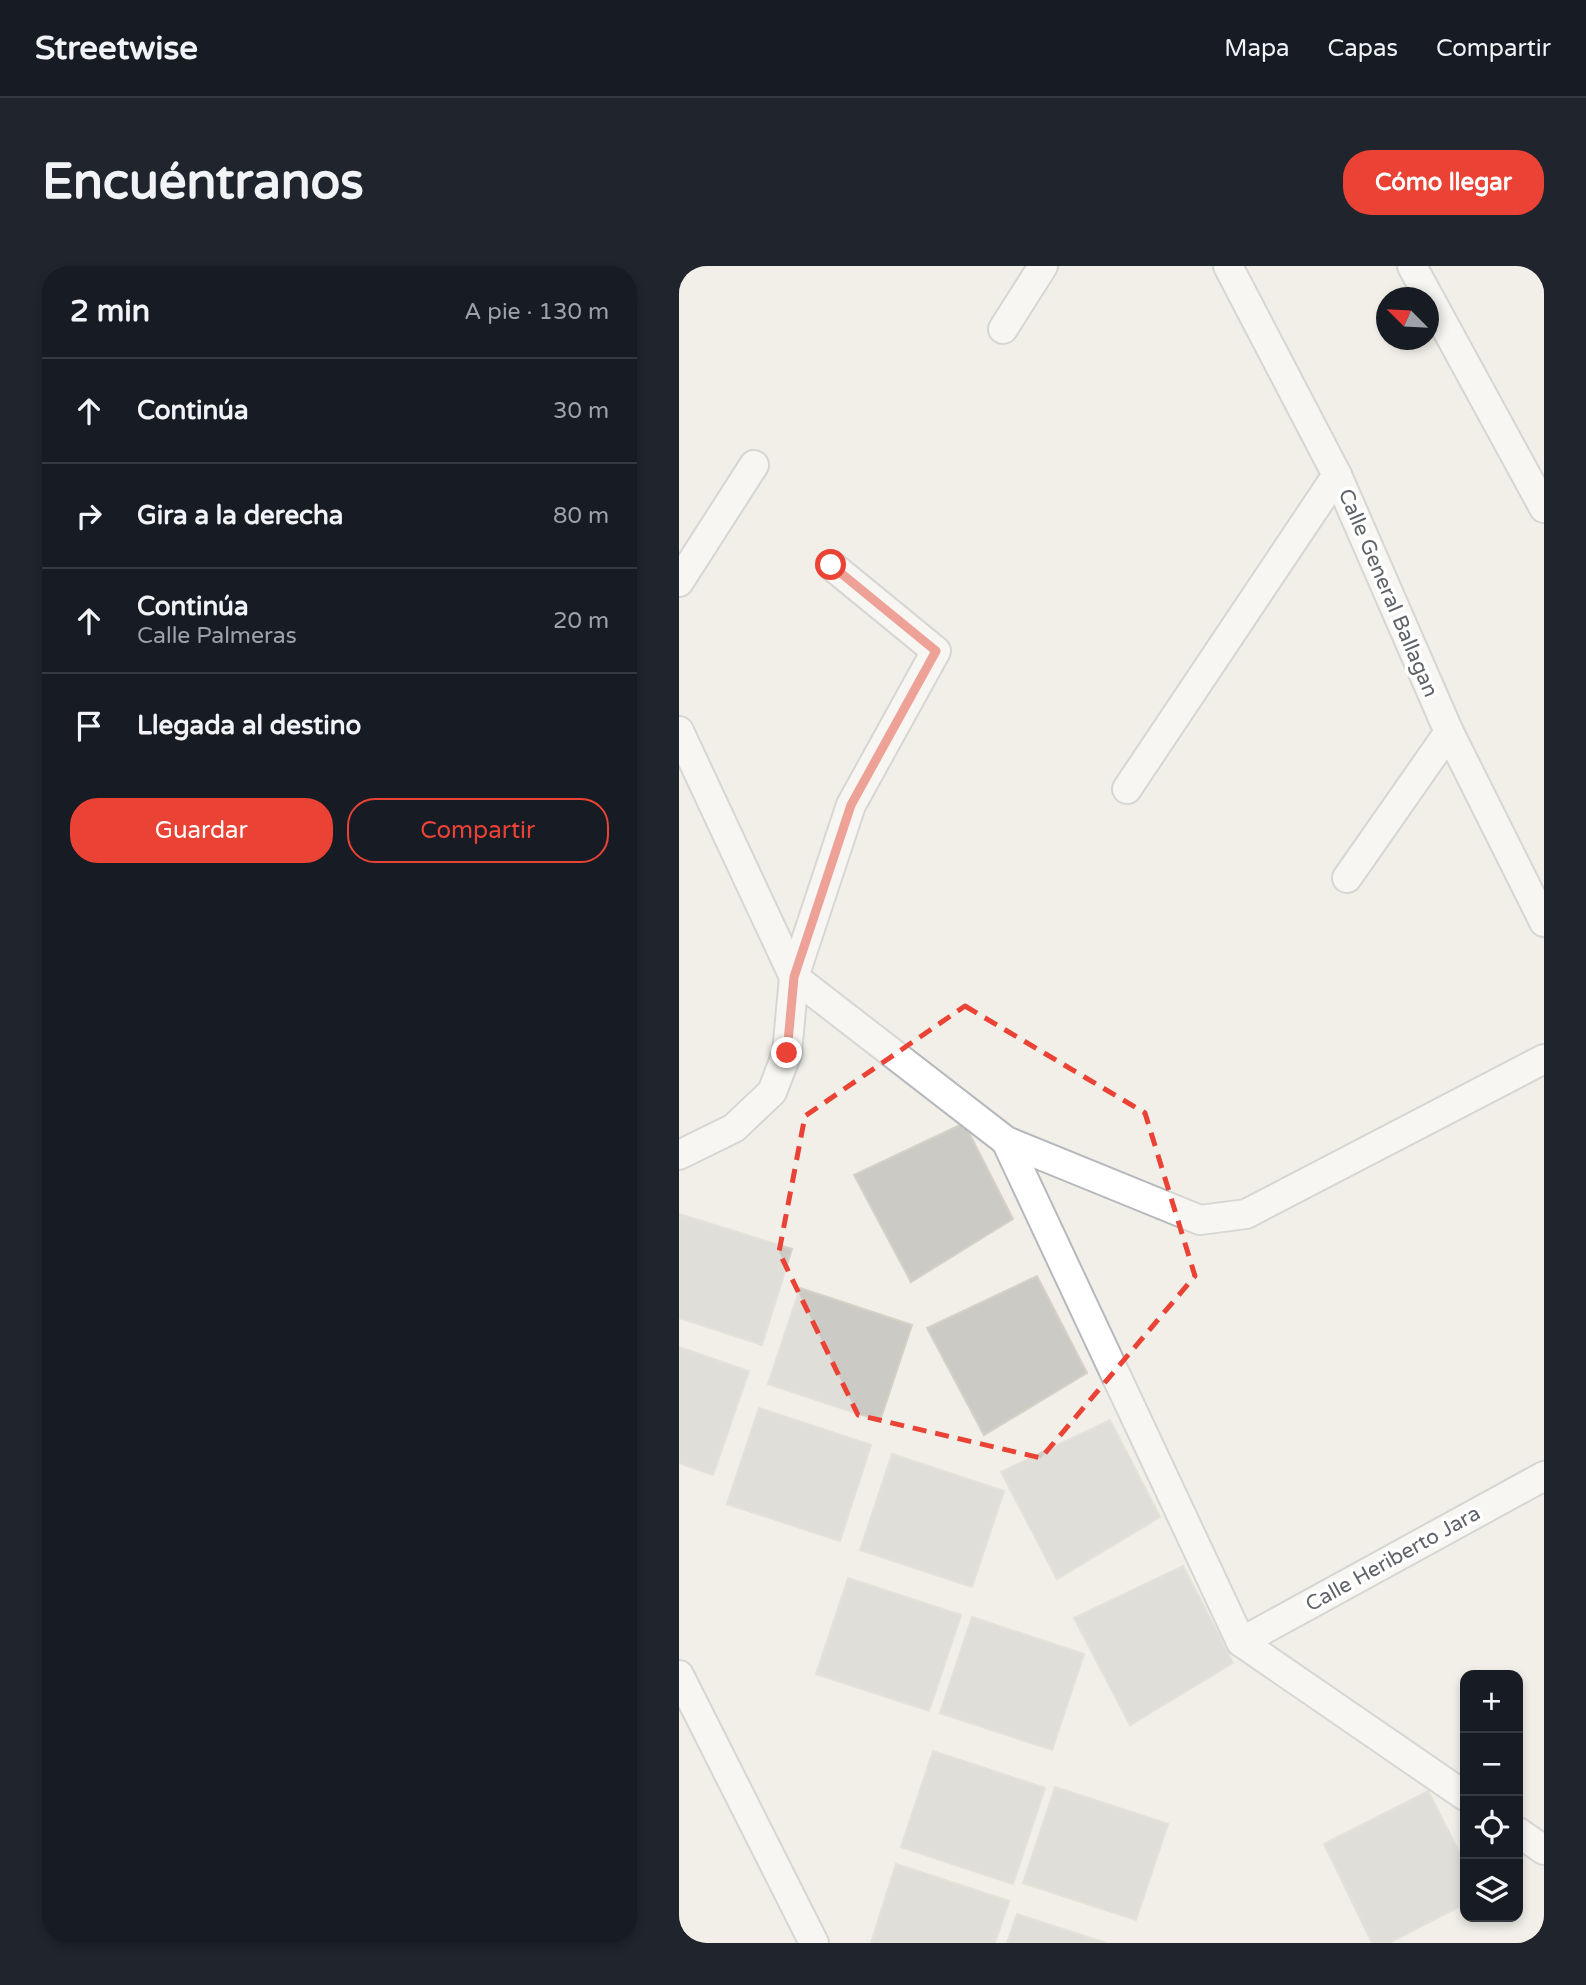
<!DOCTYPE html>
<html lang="es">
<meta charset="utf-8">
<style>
body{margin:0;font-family:"Varela Round",sans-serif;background:#20242c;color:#f1f3f6}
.controls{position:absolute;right:21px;bottom:21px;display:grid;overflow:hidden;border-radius:14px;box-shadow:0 4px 10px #0003}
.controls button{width:63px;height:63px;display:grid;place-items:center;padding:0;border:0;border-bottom:2px solid #363941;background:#171b24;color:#f1f3f6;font:35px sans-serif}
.compass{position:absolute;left:697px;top:21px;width:63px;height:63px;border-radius:50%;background:#171b24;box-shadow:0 4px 10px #0003;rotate:294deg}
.stop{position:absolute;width:21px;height:21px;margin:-16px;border:5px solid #ea4335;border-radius:50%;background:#fff}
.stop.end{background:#ea4335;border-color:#fff;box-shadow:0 2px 7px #0008}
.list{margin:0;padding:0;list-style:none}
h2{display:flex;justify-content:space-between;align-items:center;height:91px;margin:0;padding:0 28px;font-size:30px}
h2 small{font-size:23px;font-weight:400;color:#9ea1a6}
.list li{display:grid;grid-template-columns:46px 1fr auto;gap:21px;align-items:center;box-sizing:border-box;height:105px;padding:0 28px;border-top:2px solid #363941}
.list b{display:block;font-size:26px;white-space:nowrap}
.list p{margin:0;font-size:23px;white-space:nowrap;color:#9ea1a6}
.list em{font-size:23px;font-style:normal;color:#9ea1a6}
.actions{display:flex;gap:14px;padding:21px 28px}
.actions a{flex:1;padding:16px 0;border:2px solid #ea4335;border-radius:28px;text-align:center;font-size:24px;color:#ea4335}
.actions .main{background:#ea4335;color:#fff}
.icon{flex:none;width:38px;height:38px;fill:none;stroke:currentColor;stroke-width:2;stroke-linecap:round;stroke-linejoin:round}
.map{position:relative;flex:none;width:865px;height:1677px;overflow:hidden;border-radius:28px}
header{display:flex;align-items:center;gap:42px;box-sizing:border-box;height:98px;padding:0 35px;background:#171b24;border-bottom:2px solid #363941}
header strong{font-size:33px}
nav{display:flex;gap:38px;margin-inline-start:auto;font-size:24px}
.intro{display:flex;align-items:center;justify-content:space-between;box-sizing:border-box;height:168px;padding:0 42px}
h1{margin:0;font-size:49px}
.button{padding:18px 32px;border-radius:28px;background:#ea4335;color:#fff;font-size:24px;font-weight:700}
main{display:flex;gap:42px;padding:0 42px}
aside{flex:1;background:#171b24;border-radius:28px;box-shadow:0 4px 10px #0003}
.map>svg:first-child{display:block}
</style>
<header>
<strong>Streetwise</strong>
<nav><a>Mapa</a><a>Capas</a><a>Compartir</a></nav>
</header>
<div class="intro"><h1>Encuéntranos</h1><a class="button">Cómo llegar</a></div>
<main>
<aside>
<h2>2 min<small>A pie · 130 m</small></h2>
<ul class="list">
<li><svg class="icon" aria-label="ahead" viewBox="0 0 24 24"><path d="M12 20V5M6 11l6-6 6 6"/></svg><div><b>Continúa</b></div><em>30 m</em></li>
<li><svg class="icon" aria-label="right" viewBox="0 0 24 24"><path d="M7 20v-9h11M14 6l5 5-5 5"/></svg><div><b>Gira a la derecha</b></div><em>80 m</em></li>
<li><svg class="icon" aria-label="ahead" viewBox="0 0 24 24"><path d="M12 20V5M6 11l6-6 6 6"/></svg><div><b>Continúa</b><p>Calle Palmeras</p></div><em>20 m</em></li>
<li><svg class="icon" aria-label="arrive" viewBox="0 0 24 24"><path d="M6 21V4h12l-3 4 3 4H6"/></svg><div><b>Llegada al destino</b></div></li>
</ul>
<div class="actions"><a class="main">Guardar</a><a>Compartir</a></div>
</aside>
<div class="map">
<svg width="865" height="1677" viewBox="0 0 865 1677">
<rect width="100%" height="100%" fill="#f1efe8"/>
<!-- building -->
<g fill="#cccac5" stroke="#d6d1c6" stroke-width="2">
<path d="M285,857l49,96 -102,63 -57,-107z"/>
<path d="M0,948l113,35 -30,96 -83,-27z"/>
<path d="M358,1010l50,97 -103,62 -57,-107z"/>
<path d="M121,1022l112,37 -32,96 -112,-37z"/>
<path d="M0,1081l70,24 -36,104 -34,-12z"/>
<path d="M80,1142l112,37 -31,96 -113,-37z"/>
<path d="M431,1154l50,97 -103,62 -56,-107z"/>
<path d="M213,1188l112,37 -32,96 -112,-37z"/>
<path d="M504,1300l50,97 -103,62 -56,-107z"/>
<path d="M169,1312l113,37 -32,96 -113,-37z"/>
<path d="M293,1351l112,37 -32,96 -112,-37z"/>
<path d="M254,1485l112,37 -32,96 -112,-37z"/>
<path d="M376,1521l113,37 -32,96 -113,-37z"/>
<path d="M749,1525l37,72v41l-76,39h-17l-48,-99z"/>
<path d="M217,1598l113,37 -14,42h-124z"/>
<path d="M338,1648l89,29h-99z"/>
</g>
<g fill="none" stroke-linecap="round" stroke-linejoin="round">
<!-- street casing -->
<g stroke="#b5b8bc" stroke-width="32">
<g id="street">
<path d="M549,0l109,209 112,257 95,190"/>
<path d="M733,0l132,242"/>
<path d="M324,63l40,-63"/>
<path d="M0,316l75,-117"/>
<path d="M0,465l115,246 212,164 194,79 46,-6 298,-155"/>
<path d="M448,523l210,-314"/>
<path d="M668,612l102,-146"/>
<path d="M327,875l235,501 224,154"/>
<path d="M0,889l55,-27 38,-36 15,-39 7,-76 57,-172 85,-154 -105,-86"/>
<path d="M562,1376l303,-166"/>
<path d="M0,1409l135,268"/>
<path d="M839,1566l26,18"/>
</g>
</g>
<!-- street -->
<use href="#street" stroke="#fff" stroke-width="28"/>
</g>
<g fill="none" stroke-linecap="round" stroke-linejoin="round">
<!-- route -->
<path stroke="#ea4335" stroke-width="9" d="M108,787l7,-76 57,-172 85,-154 -105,-86"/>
</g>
<!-- marked area -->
<path d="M0 0H865V1677H0ZM286,740l180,107 50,163 -154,182 -183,-43 -79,-163 26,-136z" fill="#f1efe8" fill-opacity=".55" fill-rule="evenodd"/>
<path fill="none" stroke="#ea4335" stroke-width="5" stroke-dasharray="14 9" stroke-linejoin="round" d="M286,740l180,107 50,163 -154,182 -183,-43 -79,-163 26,-136z"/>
<g text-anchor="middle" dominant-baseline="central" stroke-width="7" stroke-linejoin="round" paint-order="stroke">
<!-- street labels -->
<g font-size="21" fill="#5f6368" stroke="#fff">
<text transform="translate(709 327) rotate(67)">Calle General Ballagan</text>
<text transform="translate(714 1293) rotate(-29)">Calle Heriberto Jara</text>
</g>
</g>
</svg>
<div class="controls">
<button>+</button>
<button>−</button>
<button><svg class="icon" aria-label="locate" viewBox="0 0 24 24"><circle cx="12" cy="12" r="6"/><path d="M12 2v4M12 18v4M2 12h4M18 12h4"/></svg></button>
<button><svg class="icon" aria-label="layers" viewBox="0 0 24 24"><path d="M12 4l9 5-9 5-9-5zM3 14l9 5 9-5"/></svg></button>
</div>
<svg class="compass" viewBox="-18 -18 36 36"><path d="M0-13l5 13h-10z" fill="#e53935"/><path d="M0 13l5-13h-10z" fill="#9ea1a6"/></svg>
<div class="stop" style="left:152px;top:299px"></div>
<div class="stop end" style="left:108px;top:787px"></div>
</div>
</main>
